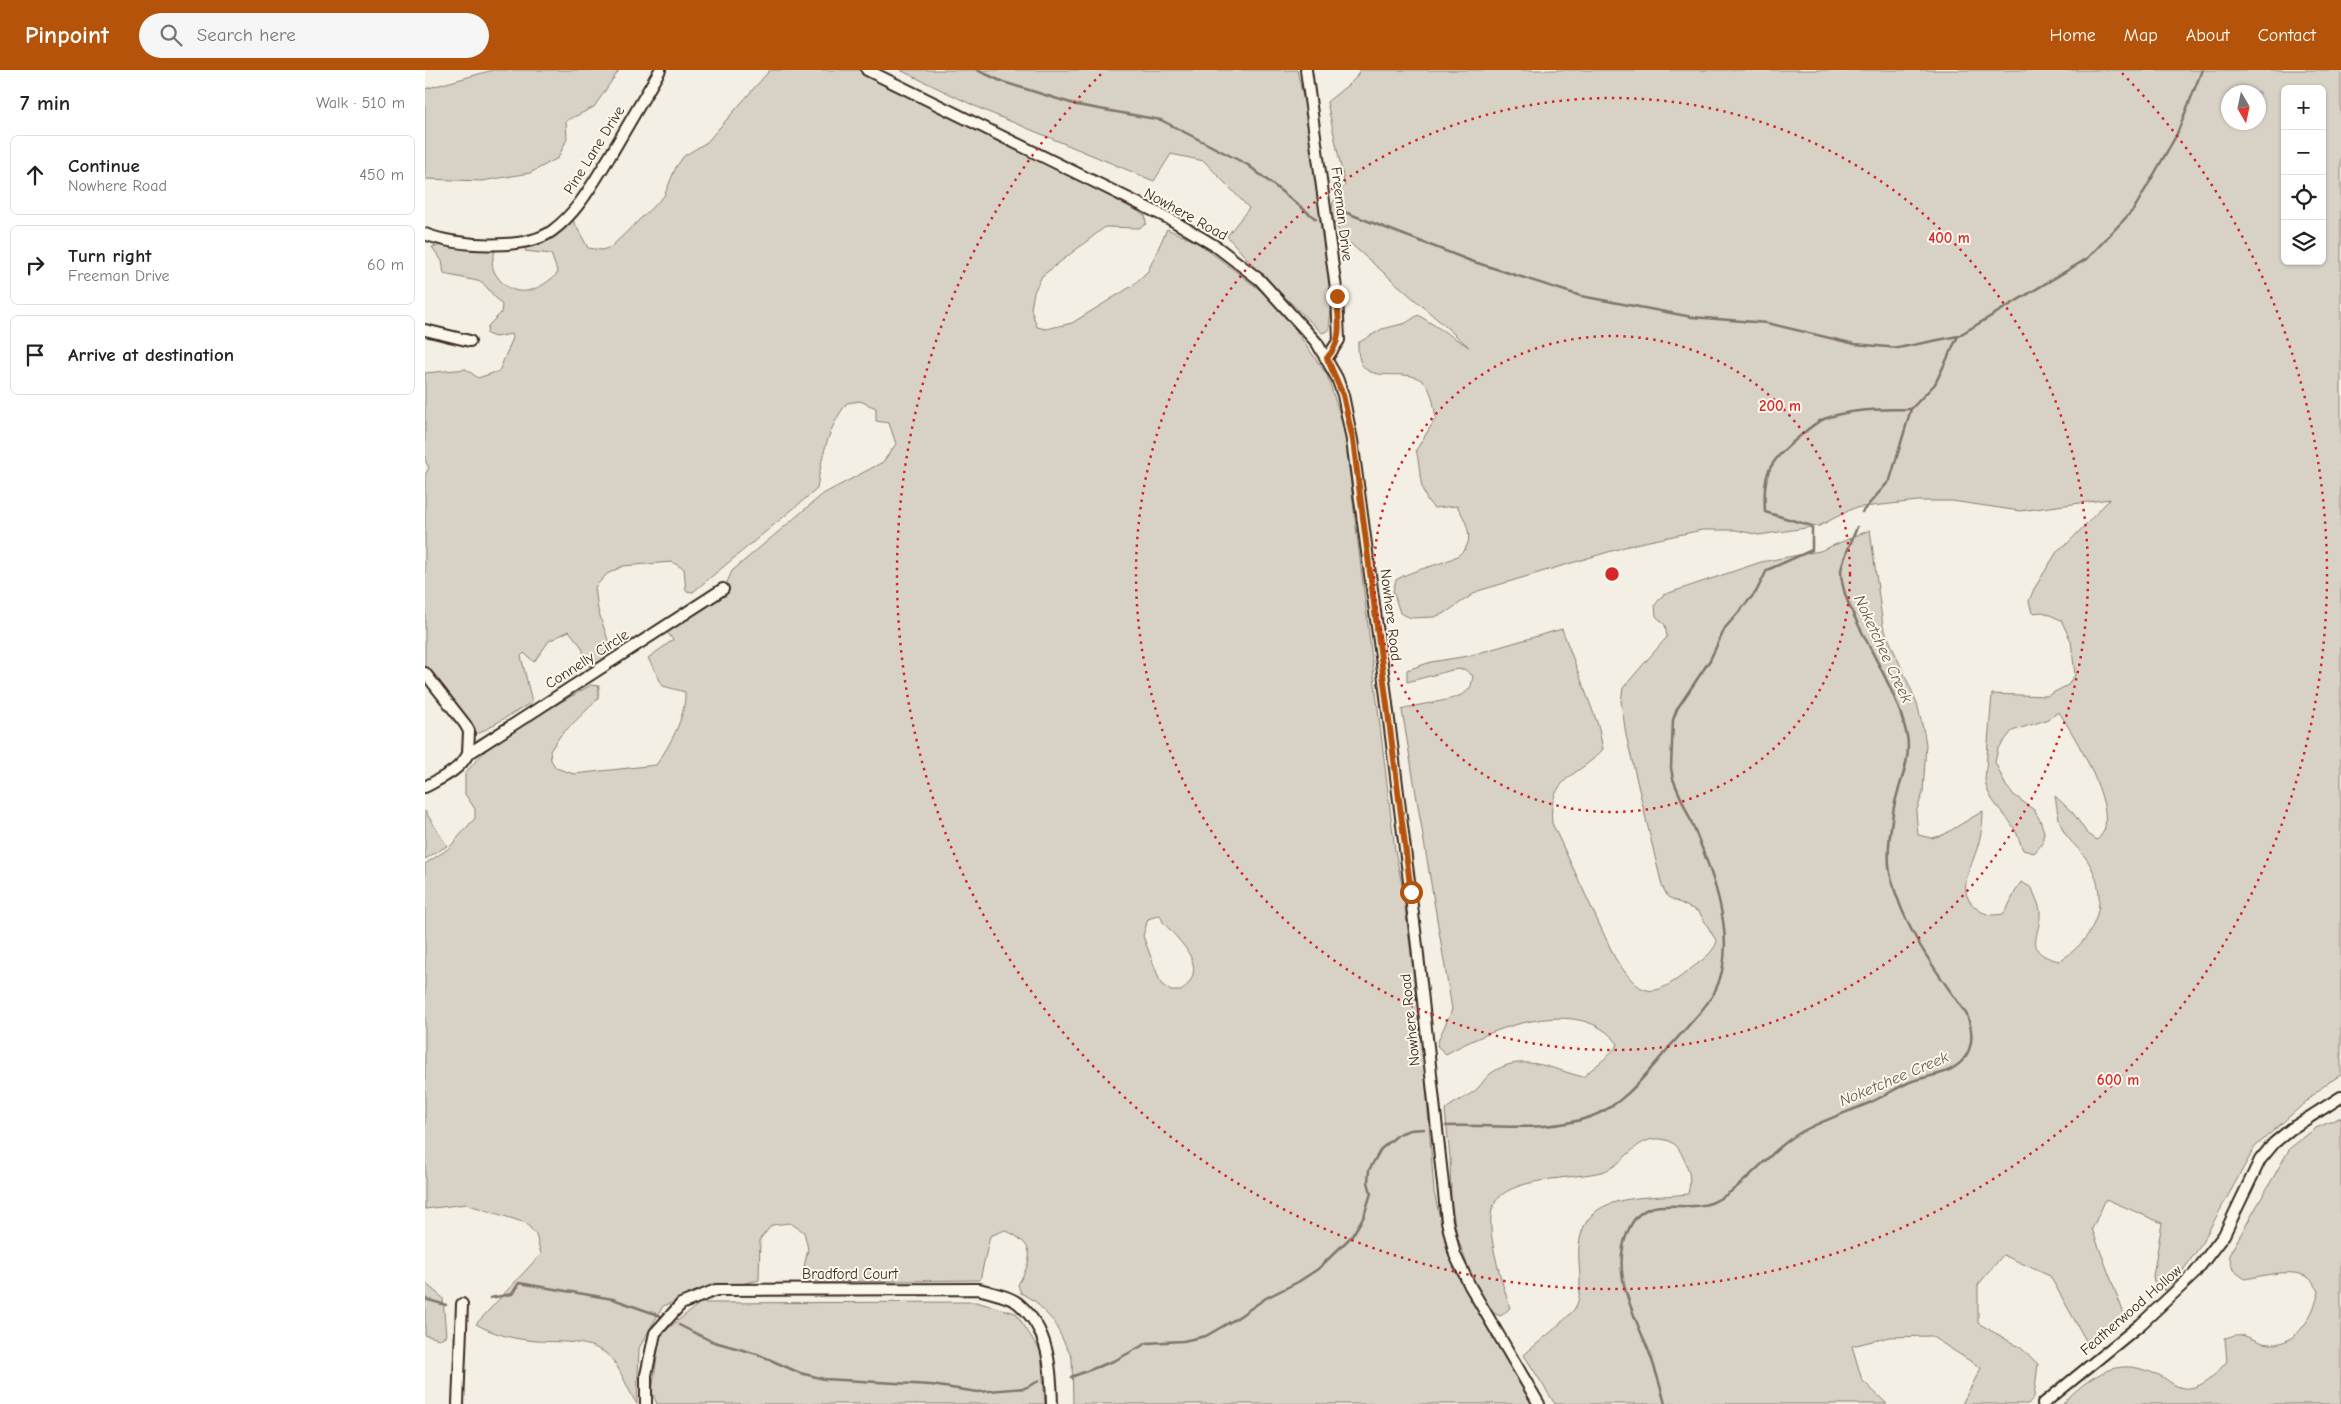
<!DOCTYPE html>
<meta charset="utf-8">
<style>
body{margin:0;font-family:"Comic Neue",sans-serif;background:#f6f6f6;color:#222}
.controls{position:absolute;right:15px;top:15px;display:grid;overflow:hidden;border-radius:8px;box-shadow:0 1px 4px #0004}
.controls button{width:45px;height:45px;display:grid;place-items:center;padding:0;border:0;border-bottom:1px solid #e0e0e0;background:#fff;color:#222;font:25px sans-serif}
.compass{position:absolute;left:1796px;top:15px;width:45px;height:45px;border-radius:50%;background:#fff;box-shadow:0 1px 4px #0004;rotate:171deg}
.stop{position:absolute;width:15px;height:15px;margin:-11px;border:4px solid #b45309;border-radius:50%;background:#fff}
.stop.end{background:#b45309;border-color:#fff;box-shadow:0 1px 5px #0008}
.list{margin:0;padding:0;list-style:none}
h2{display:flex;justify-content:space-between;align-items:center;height:65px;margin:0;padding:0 20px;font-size:21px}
h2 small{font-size:16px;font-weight:400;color:#767676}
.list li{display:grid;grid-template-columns:32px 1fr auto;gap:15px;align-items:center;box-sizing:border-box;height:80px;margin:0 10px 10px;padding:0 10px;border:1px solid #e0e0e0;border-radius:8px}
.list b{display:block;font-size:19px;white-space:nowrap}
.list p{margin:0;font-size:16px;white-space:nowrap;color:#767676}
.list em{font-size:16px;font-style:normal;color:#767676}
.icon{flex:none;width:28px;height:28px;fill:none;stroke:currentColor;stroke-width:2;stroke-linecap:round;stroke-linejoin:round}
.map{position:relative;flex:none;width:1916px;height:1334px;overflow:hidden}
header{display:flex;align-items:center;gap:30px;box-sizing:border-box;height:70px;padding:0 25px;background:#b45309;color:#fff}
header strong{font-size:24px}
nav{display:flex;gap:28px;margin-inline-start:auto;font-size:18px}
.search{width:350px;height:45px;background:#f6f6f6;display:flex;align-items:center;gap:12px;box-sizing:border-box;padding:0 18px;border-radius:28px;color:#767676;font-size:19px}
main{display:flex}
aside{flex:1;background:#fff}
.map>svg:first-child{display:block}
</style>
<header>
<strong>Pinpoint</strong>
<div class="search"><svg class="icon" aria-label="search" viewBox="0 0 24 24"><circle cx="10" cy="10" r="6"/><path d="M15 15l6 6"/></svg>Search here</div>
<nav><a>Home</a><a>Map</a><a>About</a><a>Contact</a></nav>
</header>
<main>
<aside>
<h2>7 min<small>Walk · 510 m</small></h2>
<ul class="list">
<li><svg class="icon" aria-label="ahead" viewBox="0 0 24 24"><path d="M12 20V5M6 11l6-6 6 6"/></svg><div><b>Continue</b><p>Nowhere Road</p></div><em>450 m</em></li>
<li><svg class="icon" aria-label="right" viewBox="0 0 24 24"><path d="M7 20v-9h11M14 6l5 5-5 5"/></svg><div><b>Turn right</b><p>Freeman Drive</p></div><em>60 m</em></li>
<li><svg class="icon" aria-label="arrive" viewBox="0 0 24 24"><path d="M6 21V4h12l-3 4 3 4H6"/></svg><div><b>Arrive at destination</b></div></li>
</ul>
</aside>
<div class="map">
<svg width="1916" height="1334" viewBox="0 0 1916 1334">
<rect width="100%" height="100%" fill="#f3efe4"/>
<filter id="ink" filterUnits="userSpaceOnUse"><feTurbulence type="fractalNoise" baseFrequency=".02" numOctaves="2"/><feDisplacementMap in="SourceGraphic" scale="10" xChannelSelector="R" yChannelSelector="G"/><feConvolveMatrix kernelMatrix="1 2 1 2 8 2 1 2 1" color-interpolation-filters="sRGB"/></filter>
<g filter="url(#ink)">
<!-- green -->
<g fill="#d8d1c6" stroke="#8a7e72" fill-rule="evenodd">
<path d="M68,0h126l-25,37 -28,14 1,18 -9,19 -28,15 -48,8 -57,-2v-90z"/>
<path d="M345,0h89l108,52 178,93 1,9 -7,4 -34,-1 -63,49 -8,16 -3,17 6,18 9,2 26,-6 60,-37 16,-15 19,-42 30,13 79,60 51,73 17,52 51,423 8,41 21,166 10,135 14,62 83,142 2,8h-460l-1,-46 -18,-36 -18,-20 -15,-9 -3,-8c15,-28 19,-39 -13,-55l-15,6 -10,44 -171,2 -7,-6 6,-27 -4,-17 -14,-9 -18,2 -12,14 -1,41 -58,13 -38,13 -24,42 -2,56c-8,-11 -19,-42 -29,-49 -22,-18 -55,-11 -81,-15 -18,-2 -35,-7 -51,-16l65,-70 -5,-19 -10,-12 -60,-19 -41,5v-345l23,-15 27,-31v-9l-10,-15v-21l31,-34 95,-54 8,1 -1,13 -38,37 -10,15 1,9 5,8 18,6 82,-9c14,-20 30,-48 29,-73l-22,-6 -15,-28 25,-18 -8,-11 57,-35 10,-23 91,-77 60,-32 13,-18 -7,-21 -13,-2v-13l-16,-7 -13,2c-19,24 -26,56 -30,86l-124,103 -7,-1 -2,-22 -12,-7 -49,4 -16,8 -12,13 3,23 12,36 -8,19 -13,1 -8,-20 -12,-15 -20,10 -15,21 -10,-9 -3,3 11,46 -54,32 -53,-67v-192l4,-7 -4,-8v-87l41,-4 12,9 21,-7 14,-33 -1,-4 -17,3 -8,-3 1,-8 13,-13 1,-8 -20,-23 -38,-8 -2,-13 -10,-14 17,-3 46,7c-4,12 -4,18 4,28 18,22 41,11 59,-6l-7,-19 -26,-3 2,-5 38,-19 8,-7 15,28 14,2 9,-3 53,-51 12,-29 8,-11 23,-14zM735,845l3,7c17,20 48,45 18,69h-10l-10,-7 -18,-48 5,-17z"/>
<path d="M475,0h397l14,63 22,151 -4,46 -7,3 -66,-64 -29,-33 22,-28 -45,-47 -33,-7 -17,27 -173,-72z"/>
<path d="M935,0h981v1005l-15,9 -71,63 -56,101 -31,43 -13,-4 -2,-11 9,-53 -56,-24 -14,30 32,85 -35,32 -39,-70 -47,-21 -25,30v38l43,25 17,16 -4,33 -6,7h-66l19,-36 -50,-32 -42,1 -37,9 10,34 25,24h-332l-31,-49c12,-11 44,-36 51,-47 7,-10 5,-33 4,-45 -5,-73 55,-63 109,-69 4,-16 1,-25 -6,-39 -3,-7 -8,-13 -16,-15 -30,-8 -41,27 -65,32 -27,7 -94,5 -107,32 -11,23 9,81 16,104l-9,8 -11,-4 -21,-42 -12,-34 -6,-35 -1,-44 -5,-47c10,-9 23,-13 32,-21 5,-5 8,-11 13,-15 31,-23 61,-5 93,3 11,-11 27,-20 35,-33 -38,-51 -128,-15 -172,10l-9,-8c3,-14 11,-24 15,-37l-50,-299c17,-8 57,-7 68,-22 2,-3 2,-8 3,-12l-9,-7 -12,1 -45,12v-12l24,-8 37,-6 94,-27 36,96 5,24c-22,27 -56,27 -51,74l63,135c26,38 35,43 73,13 11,-9 23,-15 29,-29l-18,-30 -31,-15 -6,-11 -36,-151 -5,-34 2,-13 44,-51 -2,-12 -9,-9 -1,-11 8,-10 98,-33 59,-11 50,-21 13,96 34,77 7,30 2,11 -3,49 -7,19 2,23 13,3 12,-3 40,-24c0,15 -3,31 -9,46 -6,17 -16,35 1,50 9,8 16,9 28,7 8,-10 10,-21 18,-32l11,6c2,7 7,15 8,23 2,23 -20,41 19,50 36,-21 52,-60 30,-98 -7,-13 -20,-21 -26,-33 -5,-10 -6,-23 -8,-34l18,17 14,20 10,7c2,-2 5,-6 7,-9 10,-30 -29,-94 -45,-119l-13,8 -34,11 -14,18 -3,13 11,24 8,9 20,15 6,10 4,12 -2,12 -8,9 -11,-3c-3,-7 -5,-15 -9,-22 -11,-18 -26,-26 -29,-48l7,-86 55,2 21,-11 7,-10 -4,-34 -10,-21 -18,-8 -11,1 -3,-12 5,-12 24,-39 10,-7 42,-44 -90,12 -68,-10h-34l-64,7 -35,18 -60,9 -23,-5h-34l-67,14 -157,47 -33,22 -11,4 -23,1 -11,-5 -7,-22 3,-11c35,-22 99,-13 61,-74l-23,2c-17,-15 -12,-38 -18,-58l20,-32c-2,-10 -3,-25 -10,-33 -19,-25 -70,11 -68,-42l24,-14 24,-6 12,-8 51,32 -117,-102c-20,-18 -30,-38 -7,-59l-18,-84 28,-23zM1860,19h37v172h-37zM1804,22h30v30h-30z"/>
<path d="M0,741l22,35 -22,13z"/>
<path d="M1916,1047v287h-278c14,-17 42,-39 66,-37 9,0 21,5 30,8 10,5 18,15 31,13 15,-2 28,-16 37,-27l-2,-23c4,-1 11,-4 15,-3 10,1 19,9 30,9 28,1 44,-30 49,-53 -3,-4 -6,-10 -10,-13 -17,-11 -46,-2 -64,1l-12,-9 -4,-15 61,-107 26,-20z"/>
<path d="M0,1213l18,15 3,38 -7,3 -14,-4z"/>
<path d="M551,1232l40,11 25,39 4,52h-388l-5,-12 8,-57 40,-32z"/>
</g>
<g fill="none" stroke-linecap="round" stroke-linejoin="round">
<!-- stream -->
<g stroke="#817468" stroke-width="2.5">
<path d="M552,0l26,12 74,23 84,15 87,45 68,54"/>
<path d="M917,141l129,50 110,35 111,21 75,6 88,21 43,4 60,-12"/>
<path d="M1437,442l28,-32 21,-71 24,-25 23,-48 130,-78 46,-49 42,-73 26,-66"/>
<path d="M1021,1056c47,-2 98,7 144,-9 32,-11 54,-40 76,-66 14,-17 38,-40 48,-58 33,-62 -17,-155 -41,-214l-2,-11 2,-48 4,-11 33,-49 15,-32 31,-36 11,-22 45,-20v-24l-47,-14c-2,-35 1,-47 28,-70 10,-8 19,-18 31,-23 28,-11 58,-9 87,-10"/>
<path d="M65,1228l22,-4 7,-11 94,16 48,17"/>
<path d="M0,1229l21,6"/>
<path d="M254,1255l32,16 46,13 43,19 24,6 107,6 47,7 47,-4 14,-7"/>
<path d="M646,1307l45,-17 31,-17 36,-2 23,-5 31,-18 29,-20 32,-16 20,-13 34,-33 12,-20 7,-23 -3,-11 1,-12 12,-21 18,-15 11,-4 14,-1"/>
<path d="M1240,1334c-4,-16 -9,-32 -14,-47 -15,-40 -42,-83 -23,-126 17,-41 53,-17 83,-28 36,-15 59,-56 96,-74 20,-10 41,-17 62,-26 14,-6 27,-15 41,-21 17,-7 38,-6 52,-21 12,-13 11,-30 5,-46 -30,-43 -63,-85 -76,-138 -5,-19 -1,-44 2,-64 3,-25 19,-50 14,-77 -8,-37 -28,-70 -45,-104 -9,-18 -20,-38 -21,-60 0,-10 12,-33 16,-45"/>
</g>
<!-- minor casing -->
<g stroke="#3b2a1e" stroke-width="14">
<g id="minor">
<path d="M442,0l303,149 47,28 43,33 57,63 20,35 6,17 9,45 30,224 35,282 30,275 8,34 15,31 69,118"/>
<path d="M881,0l31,226 2,44 -12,18"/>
<path d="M0,164c30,12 99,17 127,-3 26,-19 41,-48 58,-75 17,-29 33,-57 50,-86"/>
<path d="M0,260l45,11"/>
<path d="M0,603l40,51 4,7 -1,23"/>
<path d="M0,717c16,-9 34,-16 43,-33l255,-165"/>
<path d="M33,1334l4,-100"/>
<path d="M221,1334v-29l9,-42 26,-29 35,-14 263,-1c12,4 31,7 40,15 30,26 32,63 33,100"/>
<path d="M1618,1334l98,-80 53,-50 30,-39 36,-75 14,-17 17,-14 50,-32"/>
</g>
</g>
<!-- minor -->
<use href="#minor" stroke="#fbf7ec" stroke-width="10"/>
</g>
</g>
<g fill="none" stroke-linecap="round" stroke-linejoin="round" filter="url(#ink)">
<!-- route -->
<path stroke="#b45309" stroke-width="6" d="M912,226c1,24 7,43 -10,62l16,37 10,45 58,452"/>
</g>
<!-- distance rings -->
<g fill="none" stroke="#d62828" stroke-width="2.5" stroke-dasharray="2.5 5">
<circle cx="1187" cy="504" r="238"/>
<circle cx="1187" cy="504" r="476"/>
<path d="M1697 3A715 715 0 1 1 677 3"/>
</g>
<g text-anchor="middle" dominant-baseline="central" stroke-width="4" stroke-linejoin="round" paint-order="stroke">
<!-- street labels -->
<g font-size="15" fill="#3b2a1e" stroke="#fbf7ec">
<text transform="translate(169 80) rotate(-58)">Pine Lane Drive</text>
<text transform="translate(761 144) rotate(29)">Nowhere Road</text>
<text transform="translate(917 144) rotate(83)">Freeman Drive</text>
<text transform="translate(966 545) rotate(83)">Nowhere Road</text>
<text transform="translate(162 589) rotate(-33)">Connelly Circle</text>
<text transform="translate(985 950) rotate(-96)">Nowhere Road</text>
<text x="425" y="1204">Bradford Court</text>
<text transform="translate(1706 1240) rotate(-41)">Featherwood Hollow</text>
</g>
<!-- water labels -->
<g font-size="16" font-style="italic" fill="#645549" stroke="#fbf7ec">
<text transform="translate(1458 579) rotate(65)">Noketchee Creek</text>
<text transform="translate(1469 1009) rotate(-23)">Noketchee Creek</text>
</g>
</g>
<circle cx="1187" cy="504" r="8" fill="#d62828" stroke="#fbf7ec" stroke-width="2.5"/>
<g font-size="15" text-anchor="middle" font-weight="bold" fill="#d62828" stroke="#fbf7ec" stroke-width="4" stroke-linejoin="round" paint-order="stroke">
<text x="1524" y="173">400 m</text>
<text x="1355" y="341">200 m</text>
<text x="1693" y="1015">600 m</text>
</g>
</svg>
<div class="controls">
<button>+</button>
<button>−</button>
<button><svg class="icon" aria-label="locate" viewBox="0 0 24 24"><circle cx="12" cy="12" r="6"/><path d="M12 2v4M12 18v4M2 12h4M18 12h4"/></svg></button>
<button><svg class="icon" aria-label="layers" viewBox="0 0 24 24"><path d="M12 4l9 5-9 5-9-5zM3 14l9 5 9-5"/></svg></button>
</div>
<svg class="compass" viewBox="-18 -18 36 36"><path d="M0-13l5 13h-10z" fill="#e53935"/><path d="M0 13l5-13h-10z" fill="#767676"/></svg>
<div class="stop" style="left:986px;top:822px"></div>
<div class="stop end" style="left:912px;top:226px"></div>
</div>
</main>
